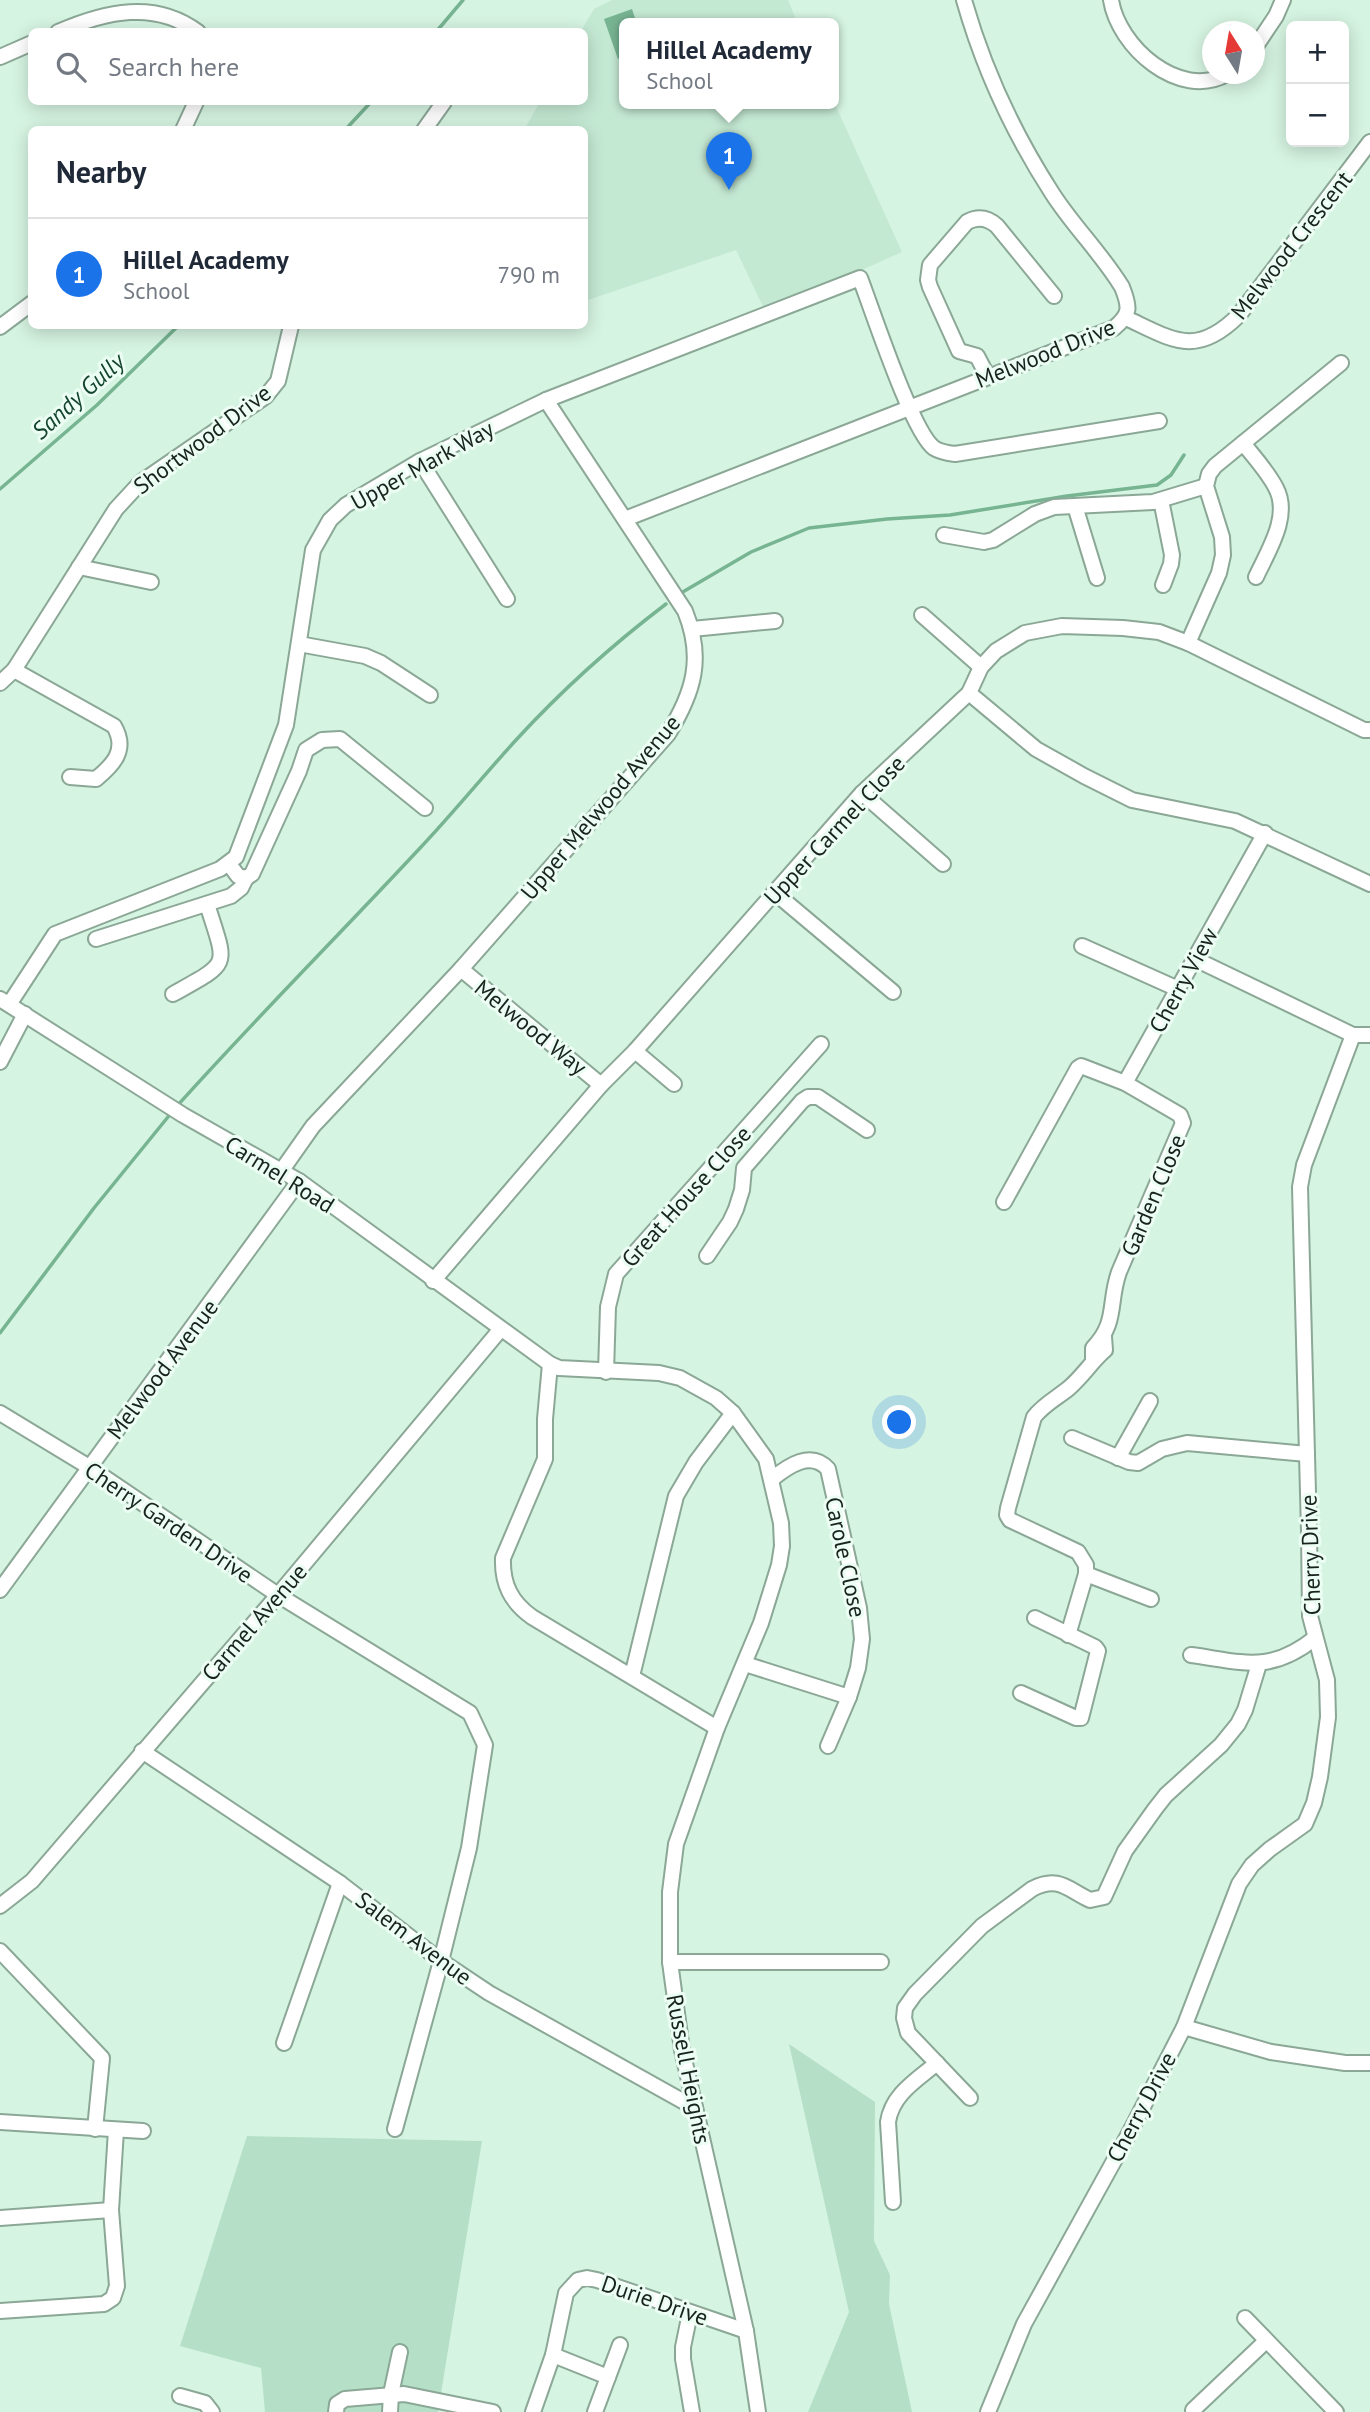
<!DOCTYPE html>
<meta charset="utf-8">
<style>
body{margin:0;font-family:"PT Sans",sans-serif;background:#f6f6f7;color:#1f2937}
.controls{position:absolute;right:21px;top:21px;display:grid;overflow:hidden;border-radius:10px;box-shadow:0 4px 18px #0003}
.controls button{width:63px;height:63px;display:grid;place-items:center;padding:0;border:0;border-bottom:2px solid #e0e1e3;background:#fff;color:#1f2937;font:35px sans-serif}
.compass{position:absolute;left:1202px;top:21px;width:63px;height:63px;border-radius:50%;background:#fff;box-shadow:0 4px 18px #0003;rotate:349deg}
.you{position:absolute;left:900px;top:1423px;width:24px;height:24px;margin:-18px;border:5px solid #fff;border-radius:50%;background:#1a73e8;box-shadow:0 0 0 10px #1a73e833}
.badge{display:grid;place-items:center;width:46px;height:46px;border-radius:50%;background:#1a73e8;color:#fff;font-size:23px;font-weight:700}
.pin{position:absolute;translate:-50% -58px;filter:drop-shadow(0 2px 4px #0008)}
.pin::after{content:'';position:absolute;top:37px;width:24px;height:21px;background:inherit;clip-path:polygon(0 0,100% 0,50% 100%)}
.popup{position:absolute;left:619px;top:18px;width:220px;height:91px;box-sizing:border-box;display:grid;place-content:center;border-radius:10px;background:#fff;filter:drop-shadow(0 2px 5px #0005);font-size:23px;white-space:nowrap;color:#747a83}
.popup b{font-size:26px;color:#1f2937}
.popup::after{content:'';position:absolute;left:50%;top:100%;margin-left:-14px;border:14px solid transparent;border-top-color:#fff}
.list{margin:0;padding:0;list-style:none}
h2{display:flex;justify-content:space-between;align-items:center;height:91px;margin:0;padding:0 28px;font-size:30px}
h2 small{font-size:23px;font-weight:400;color:#747a83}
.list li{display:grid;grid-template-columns:46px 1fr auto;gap:21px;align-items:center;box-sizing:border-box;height:112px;padding:0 28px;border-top:2px solid #e0e1e3}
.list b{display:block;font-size:26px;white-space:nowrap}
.list p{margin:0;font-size:23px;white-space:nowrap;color:#747a83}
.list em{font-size:23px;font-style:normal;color:#747a83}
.icon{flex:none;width:38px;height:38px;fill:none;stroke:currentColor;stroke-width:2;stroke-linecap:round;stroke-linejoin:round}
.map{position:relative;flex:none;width:1370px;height:2412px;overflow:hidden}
.search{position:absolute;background:#fff;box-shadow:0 4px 18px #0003;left:28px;top:28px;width:560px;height:77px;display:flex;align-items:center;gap:18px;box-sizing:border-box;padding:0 24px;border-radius:10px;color:#747a83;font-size:26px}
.panel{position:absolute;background:#fff;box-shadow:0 4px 18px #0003;left:28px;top:126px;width:560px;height:203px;border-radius:10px}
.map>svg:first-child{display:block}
</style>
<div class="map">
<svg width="1370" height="2412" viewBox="0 0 1370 2412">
<rect width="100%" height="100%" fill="#d6f4e2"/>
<!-- built -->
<path fill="#c4e9d3" d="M612,0h176l10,24h-174v80h210v-2l68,150 -136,61 -30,-63 -151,51 -1,-171h-60l16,-28h44v-70l-3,-1 13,-22z"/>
<!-- green -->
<g fill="#b5e0c7">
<path d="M789,2044l86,58 -1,139 16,34 -1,29 23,108h-104l41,-100z"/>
<path d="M247,2136l235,5 -44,271h-173l-4,-44 -81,-22z"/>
</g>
<!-- water -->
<path fill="#77b492" d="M632,9l5,15h-13v32l-6,3 -14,-40z"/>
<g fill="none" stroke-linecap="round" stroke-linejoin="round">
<!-- stream -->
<g stroke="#77b492" stroke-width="3.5">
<path d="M436,32l27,-32"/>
<path d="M345,130l26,-28"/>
<path d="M0,489l97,-84 81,-79"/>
<path d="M681,593l70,-41 58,-24 78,-9 63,-4 117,-19 90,-11 14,-10 13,-20"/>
<path d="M177,1106c79,-88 163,-172 244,-259 33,-35 63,-72 95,-107 46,-50 96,-95 150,-136"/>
<path d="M0,1333l94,-125 78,-96"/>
</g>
<!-- minor casing -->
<g stroke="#8ba796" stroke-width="18">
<g id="minor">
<path d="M1111,0c7,46 68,101 116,74"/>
<path d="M58,32c48,-21 97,-32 140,0"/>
<path d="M1254,49l22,-33 7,-16"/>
<path d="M0,57l32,-14"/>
<path d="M183,130l13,-28"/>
<path d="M424,130l20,-28"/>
<path d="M1126,318c47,22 70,40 113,-3l131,-173"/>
<path d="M0,327l32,-24"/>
<path d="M988,377l-11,-21 -18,-5 -29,-64 -2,-7 2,-15 37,-43c11,-6 21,-4 30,4l57,70"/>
<path d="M1243,443c11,14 25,29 33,45 15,28 -8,63 -20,89"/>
<path d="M420,461l87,138"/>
<path d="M1161,500l11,55 -1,9 -8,21"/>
<path d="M1075,506l22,72"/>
<path d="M625,519l489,-191c17,-14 16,-21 8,-41 -20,-33 -49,-61 -70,-94 -38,-59 -69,-126 -88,-193"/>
<path d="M944,535l40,7 9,-2 42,-26 19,-7 99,-5 53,-16"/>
<path d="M79,567l72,15"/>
<path d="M922,615l59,52"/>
<path d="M692,629l83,-8"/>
<path d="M1188,643l31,-70 4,-18 -1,-18 -16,-51 3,-12 6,-8 126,-103"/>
<path d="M299,644l66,12 16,7 49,32"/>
<path d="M14,670l100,56c14,24 -1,39 -18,53l-26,-2"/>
<path d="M0,683l14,-13 102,-161 24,-26 126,-87 12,-15 13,-55"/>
<path d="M969,693l67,56 48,27 48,24 103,21 135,63"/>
<path d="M862,793l81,71"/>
<path d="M229,864l9,12 8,2 6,-4 47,-103 7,-21 16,-10 18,-1 85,69"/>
<path d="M774,892l119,100"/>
<path d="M96,939l135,-43 10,-8 5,-10"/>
<path d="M1082,946l96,43"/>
<path d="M1195,959l158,76h17"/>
<path d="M461,969l140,116"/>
<path d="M173,994c59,-33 54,-26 34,-90"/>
<path d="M0,999l183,116 116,66 251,183 9,4 100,5 21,5 36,20 17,15 33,46 15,64 1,23 -3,19 -18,58 -44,105 -41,116 -6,48v70l12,88 64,281 12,81"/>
<path d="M10,1003l45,-69 165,-65 16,-12 50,-132 27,-175 17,-30 16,-15 74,-44 126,-61 314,-122c12,31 52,154 74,170 6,4 13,5 21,6l204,-33"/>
<path d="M635,1051l39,33"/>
<path d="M0,1062l25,-48"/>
<path d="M1125,1083l140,-250"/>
<path d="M282,1170l31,-44 148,-157 207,-235c26,-42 36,-76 17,-123l-139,-211"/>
<path d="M1004,1202l74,-134 3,-2 44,17 55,32 3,8 -64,149c-11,31 -1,50 -26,76v13"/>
<path d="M707,1256l23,-34 6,-13 6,-19 2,-22 58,-67 6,-4h10l49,33"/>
<path d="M433,1281l168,-196 34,-34 227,-258 107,-100 12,-26 15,-16 29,-18 37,-7 61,2 36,4 29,11 176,87h6"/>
<path d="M550,1364l-5,55v40l-42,99c-1,26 8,44 29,59l185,111"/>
<path d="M606,1372l2,-65 8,-33 205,-230"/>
<path d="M0,1413l89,54 189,128 192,118 15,32 -16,103 -28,113 -46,168"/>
<path d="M1072,1438l57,24 9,1 24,-14 25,-6 120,11"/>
<path d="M1118,1458l32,-57"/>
<path d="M772,1479c16,-13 39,-29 56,-10l31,139 3,31 -4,29 -9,29 -21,49"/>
<path d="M1086,1574l65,25"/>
<path d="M0,1590l299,-409"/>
<path d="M1068,1635l18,-61v-9l-8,-13 -68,-32 -3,-5 1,-7 26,-91c10,-13 23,-19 35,-29 14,-12 23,-27 36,-38l-1,-13"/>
<path d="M1191,1655c52,7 79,19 124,-17"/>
<path d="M745,1664l104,33"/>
<path d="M632,1676l44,-180 20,-34 37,-49"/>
<path d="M1021,1693l55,25h5l17,-67 -3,-4 -60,-29"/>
<path d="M142,1751l198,132 101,78 48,32 206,115"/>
<path d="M0,1906l32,-25 246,-286 222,-265"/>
<path d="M0,1951l102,107 -7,71"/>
<path d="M670,1962h211"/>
<path d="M1184,2027l87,25 74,11h25"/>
<path d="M284,2043l56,-160"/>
<path d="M970,2098l-62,-65 -4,-15 1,-10 10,-14 67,-68 50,-37c27,-14 36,1 58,11l14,-3 21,-46 30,-42 11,-14 55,-50 17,-21 7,-14 14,-46"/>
<path d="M0,2122l143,9"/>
<path d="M893,2202l-5,-80c4,-28 29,-42 49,-59"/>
<path d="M0,2218l111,-8"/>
<path d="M0,2311l104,-7 9,-6 4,-12 -6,-76 5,-80"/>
<path d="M690,2313l-7,34v12l9,53"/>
<path d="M1245,2318l91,94"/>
<path d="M553,2355l55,22"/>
<path d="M180,2396l25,7 7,9"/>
<path d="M1193,2410l73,-69"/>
<path d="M336,2412l1,-8 8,-5 59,-5 89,18"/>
<path d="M390,2412l1,-18 9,-42"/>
<path d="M533,2412l20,-57 13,-62 12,-13 9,-2 10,2 149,51"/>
<path d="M595,2412l25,-67"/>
<path d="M988,2412l36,-88 107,-194 53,-103 55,-143 13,-19 18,-16 35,-25 9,-21 6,-26 8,-60 -1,-37 -17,-64 -1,-85 -9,-344 4,-22 49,-130"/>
</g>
</g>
<!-- minor -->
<use href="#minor" stroke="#fff" stroke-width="14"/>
</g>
<g text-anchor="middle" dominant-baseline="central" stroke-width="6" stroke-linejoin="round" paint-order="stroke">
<!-- street labels -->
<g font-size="23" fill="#18231d" stroke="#ecfdf3">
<text transform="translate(1291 245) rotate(-52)">Melwood Crescent</text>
<text transform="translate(1045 353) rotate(-22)">Melwood Drive</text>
<text transform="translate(202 439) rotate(-37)">Shortwood Drive</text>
<text transform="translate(422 465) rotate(-29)">Upper Mark Way</text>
<text transform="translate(600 807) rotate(-50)">Upper Melwood Avenue</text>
<text transform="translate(834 830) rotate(-47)">Upper Carmel Close</text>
<text transform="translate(1183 980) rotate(-61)">Cherry View</text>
<text transform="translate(531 1027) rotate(39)">Melwood Way</text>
<text transform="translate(280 1174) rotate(32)">Carmel Road</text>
<text transform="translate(1153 1195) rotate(-67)">Garden Close</text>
<text transform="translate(686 1196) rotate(-48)">Great House Close</text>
<text transform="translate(162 1369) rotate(-53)">Melwood Avenue</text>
<text transform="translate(169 1522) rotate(34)">Cherry Garden Drive</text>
<text transform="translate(1310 1555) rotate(-92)">Cherry Drive</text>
<text transform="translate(846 1557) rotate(78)">Carole Close</text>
<text transform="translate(254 1622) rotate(-49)">Carmel Avenue</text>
<text transform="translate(414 1938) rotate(37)">Salem Avenue</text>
<text transform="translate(689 2069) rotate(79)">Russell Heights</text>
<text transform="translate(1141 2107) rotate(-62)">Cherry Drive</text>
<text transform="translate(655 2300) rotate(19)">Durie Drive</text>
</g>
<!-- water labels -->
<g font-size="24" font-style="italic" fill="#13442d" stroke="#ecfdf3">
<text transform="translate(78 396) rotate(-42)">Sandy Gully</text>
</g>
</g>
</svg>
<div class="controls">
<button>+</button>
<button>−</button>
</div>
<svg class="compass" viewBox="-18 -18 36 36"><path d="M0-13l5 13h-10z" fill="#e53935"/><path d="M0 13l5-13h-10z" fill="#747a83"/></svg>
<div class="you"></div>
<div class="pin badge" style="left:729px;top:190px">1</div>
<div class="popup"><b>Hillel Academy</b>School</div>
<div class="search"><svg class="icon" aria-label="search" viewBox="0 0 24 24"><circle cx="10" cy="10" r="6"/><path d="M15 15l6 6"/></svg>Search here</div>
<section class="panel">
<h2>Nearby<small></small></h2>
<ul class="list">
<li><span class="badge">1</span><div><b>Hillel Academy</b><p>School</p></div><em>790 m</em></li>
</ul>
</section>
</div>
